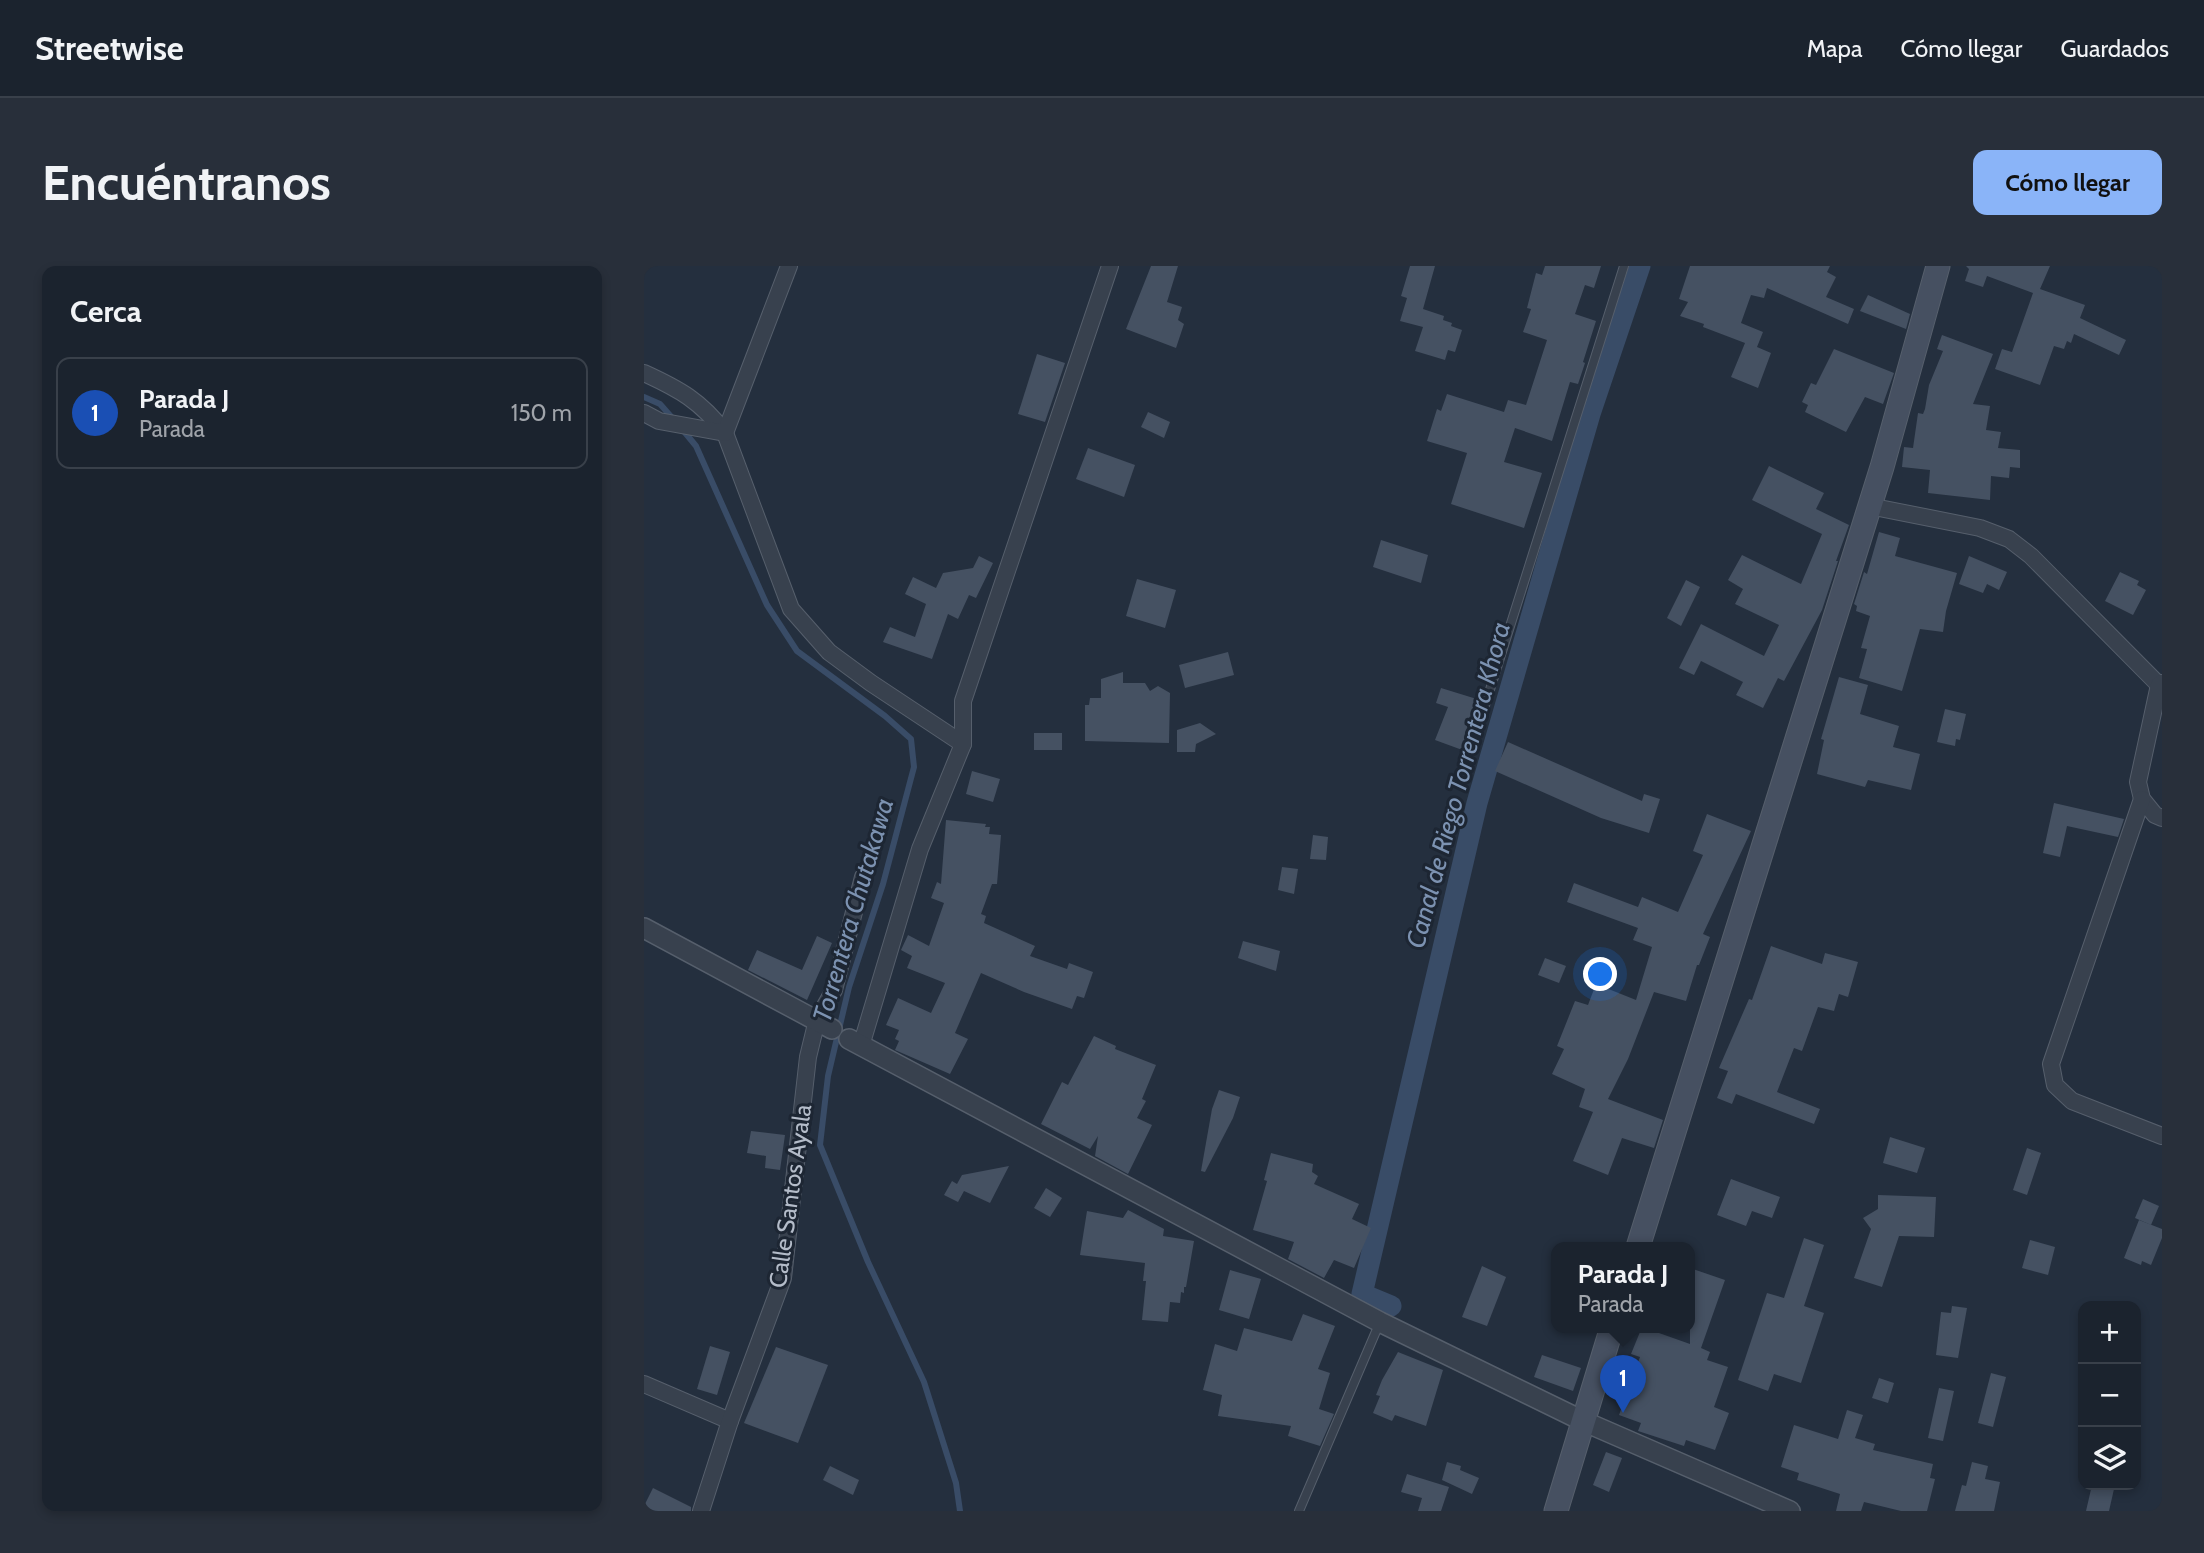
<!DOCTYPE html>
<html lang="es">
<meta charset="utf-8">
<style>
body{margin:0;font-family:Cabin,sans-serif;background:#282f3a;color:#f1f3f6}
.controls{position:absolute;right:21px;bottom:21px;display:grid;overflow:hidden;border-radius:14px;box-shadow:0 4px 10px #0003}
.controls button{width:63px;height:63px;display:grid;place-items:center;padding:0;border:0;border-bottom:2px solid #39404a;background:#1b232e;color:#f1f3f6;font:35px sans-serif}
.you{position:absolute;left:957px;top:709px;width:24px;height:24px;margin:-18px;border:5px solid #fff;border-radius:50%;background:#1a73e8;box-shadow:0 0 0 10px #1a73e833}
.badge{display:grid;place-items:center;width:46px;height:46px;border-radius:50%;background:#8ab4f8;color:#fff;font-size:23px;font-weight:700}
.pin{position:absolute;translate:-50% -58px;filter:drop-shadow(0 2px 4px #0008)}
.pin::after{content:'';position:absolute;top:37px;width:24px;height:21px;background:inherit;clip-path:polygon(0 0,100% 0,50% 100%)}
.popup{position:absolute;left:907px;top:976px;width:144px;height:91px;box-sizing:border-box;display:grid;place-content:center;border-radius:14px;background:#1b232e;filter:drop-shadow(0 2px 5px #0005);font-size:23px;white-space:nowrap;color:#a0a4aa}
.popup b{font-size:26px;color:#f1f3f6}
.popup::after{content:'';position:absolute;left:50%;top:100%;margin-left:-14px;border:14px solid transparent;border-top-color:#1b232e}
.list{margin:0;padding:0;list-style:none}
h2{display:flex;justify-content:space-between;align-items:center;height:91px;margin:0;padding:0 28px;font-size:30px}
h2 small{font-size:23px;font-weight:400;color:#a0a4aa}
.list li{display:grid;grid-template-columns:46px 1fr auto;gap:21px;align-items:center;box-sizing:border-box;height:112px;margin:0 14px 14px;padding:0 14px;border:2px solid #39404a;border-radius:14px}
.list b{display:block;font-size:26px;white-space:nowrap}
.list p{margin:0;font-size:23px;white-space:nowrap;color:#a0a4aa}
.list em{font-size:23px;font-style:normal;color:#a0a4aa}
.icon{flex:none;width:38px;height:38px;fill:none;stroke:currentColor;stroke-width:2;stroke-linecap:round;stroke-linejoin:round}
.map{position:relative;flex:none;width:1518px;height:1245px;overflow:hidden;border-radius:14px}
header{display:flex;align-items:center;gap:42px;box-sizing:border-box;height:98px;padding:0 35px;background:#1b232e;border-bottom:2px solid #39404a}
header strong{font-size:33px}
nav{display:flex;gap:38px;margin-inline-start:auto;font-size:24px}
.intro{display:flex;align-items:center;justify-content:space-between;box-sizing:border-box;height:168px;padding:0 42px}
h1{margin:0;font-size:49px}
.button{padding:18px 32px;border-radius:14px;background:#8ab4f8;color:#111;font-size:24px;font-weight:700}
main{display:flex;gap:42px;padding:0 42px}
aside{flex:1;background:#1b232e;border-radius:14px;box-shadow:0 4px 10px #0003}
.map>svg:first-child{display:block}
</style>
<header>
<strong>Streetwise</strong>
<nav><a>Mapa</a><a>Cómo llegar</a><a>Guardados</a></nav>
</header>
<div class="intro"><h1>Encuéntranos</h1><a class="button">Cómo llegar</a></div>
<main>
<aside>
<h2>Cerca<small></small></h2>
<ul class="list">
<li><span class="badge" style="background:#1a4fb4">1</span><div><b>Parada J</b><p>Parada</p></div><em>150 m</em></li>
</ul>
</aside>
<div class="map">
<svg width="1518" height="1245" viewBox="0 0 1518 1245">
<rect width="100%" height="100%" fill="#242f3e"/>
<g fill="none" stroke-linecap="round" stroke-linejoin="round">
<!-- stream -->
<g stroke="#394c67" stroke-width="6">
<path d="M0,131l16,7 15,17"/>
<path d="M38,163l14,17 71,159 30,46 88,65 26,23 3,28 -31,117 -34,103 -21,89 -8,69 48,117 56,120 32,101 4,28"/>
</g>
<!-- canal -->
<path stroke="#394c67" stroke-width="21" d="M747,1040l-29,-12 115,-491 113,-389 50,-148"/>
</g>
<!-- building -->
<g fill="#455162">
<path d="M507,0h27l-11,36 15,5 -4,13 6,4 -8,24 -50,-19z"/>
<path d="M766,0h25l-12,43 21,7 -1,4 9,3 -1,3 11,4 -7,22 -7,-2 -3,10 -30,-9 8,-24 -23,-6 7,-23 -6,-2z"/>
<path d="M901,0h56l-7,22 -9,-3 -10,29 21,7 -13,41 2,1 -7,21 -8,-2 -18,59 -37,-13 -11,34 38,11 -18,55 -73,-24 16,-51 -40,-12 10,-32 4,2 6,-17 57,18 4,-12 18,5 21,-65 -24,-8 8,-23 -4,-1 9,-35 6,2z"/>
<path d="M1046,0h140l-3,6 9,5 -10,20 28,12 -6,15 -81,-36 -3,10 -13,-3 -10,28 22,9 -6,15 14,6 -13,35 -27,-11 14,-34 -42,-16 1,-3 -24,-8 8,-14 -9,-3z"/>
<path d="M1322,0h84l-10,23 45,16 -5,13 46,22 -7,15 -45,-21 -3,9 -4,-2 -3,8 -10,-3 -14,39 -45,-16 7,-20 10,3 21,-59 -46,-17 -4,11 -18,-6 4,-12z"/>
<path d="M1224,29l42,19 -4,15 -46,-18z"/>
<path d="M1298,69l51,19 -20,50 17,2 -4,24 15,2 -3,16 22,2v18l-10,-1 -1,11 -18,-2 -1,24 -62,-7 2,-23 -28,-3 2,-20 9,1 5,-35 5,1 2,-5 4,-24 14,-34 -6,-2z"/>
<path d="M1190,83l60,24 -11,31 -18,-7 -19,35 -41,-20 3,-7 -6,-3 9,-19 5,2z"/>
<path d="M393,88l28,9 -20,59 -27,-8z"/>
<path d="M504,146l22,10 -6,16 -23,-11z"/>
<path d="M444,182l47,17 -11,32 -48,-18z"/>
<path d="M1125,200l55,27 -8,16 33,16 -13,36h2l-16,49 -38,71 -6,-3 -15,30 -27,-13 7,-13 -42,-21 -7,14 -15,-7 22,-44 63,32 15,-31 -44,-21 8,-15 -15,-9 14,-25 59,29 21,-50 -70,-34z"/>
<path d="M1235,266l21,6 -5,18 62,17 -11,38 -3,21 -23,-3 -18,62 -43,-13 8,-29 -6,-1 9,-32 -14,-5 1,-5 -3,-2 10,-32 3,2z"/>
<path d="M737,274l47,15 -7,28 -48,-16z"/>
<path d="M335,290l14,7 -17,35 -7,-3 -11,24 -10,-5 -16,45 -49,-17 7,-15 25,10 11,-33 -21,-10 8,-17 23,11 7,-15 30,-5z"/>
<path d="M1325,290l38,16 -8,18 -12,-6 -4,9 -24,-9z"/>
<path d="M1476,306l19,9 -2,4 9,5 -13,25 -28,-14z"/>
<path d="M493,313l39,11 -11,38 -39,-12z"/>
<path d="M1042,314l14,7 -19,39 -14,-8z"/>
<path d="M584,386l6,23 -49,13 -6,-23z"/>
<path d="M479,406v11h22l5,8 8,-5 12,7 -1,50 -84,-2v-36h4l1,-7h11v-19z"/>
<path d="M1195,411l29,8 -8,29 39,12 -6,21 27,7 -9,36 -43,-10 -3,7 -48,-13 7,-34 -3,-1z"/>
<path d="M797,422l39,12 -15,51 -30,-11 13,-33 -12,-4z"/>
<path d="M1301,443l21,5 -6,26 -4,-1 -1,7 -18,-4z"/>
<path d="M556,457l16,11 -20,10 -1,8h-18v-22z"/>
<rect x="390" y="467" width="28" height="17"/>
<path d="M864,476l134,59 2,-7 16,5 -11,34 -48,-15 -106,-47z"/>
<path d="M328,505l28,8 -7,23 -27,-8z"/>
<path d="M1410,537l70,16 -6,18 -51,-11 -7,31 -17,-4z"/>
<path d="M1063,548l44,17 -48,103 7,3 -11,28h-2l-11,36 -32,-9 -26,67 -20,40 55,21 -9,28 -32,-10 -14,37 -35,-14 20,-49 -14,-5 6,-18 -33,-15 12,-25 -7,-3 18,-45 13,4 8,-21 40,16 16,-53 -19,-7 5,-12 -71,-26 7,-19 64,24 4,-10 36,15 25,-57 -10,-4z"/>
<path d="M302,554l40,4 -1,3h5l-1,7 12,1 -4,49h-5l-11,30 5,2 -2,7 51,23 -5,10 37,13 2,-6 24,9 -9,26 -7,-2 -5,13 -48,-17 -43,-19 -26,60 13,6 -18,35 -55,-24 4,-9 -4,-2 4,-9 -13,-5 12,-27 33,15 14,-30 -38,-15 5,-12 -11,-6 7,-15 21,11 15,-43 -13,-5 6,-16 4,2z"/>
<path d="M669,569l15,2 -2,23 -16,-1z"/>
<path d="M638,601l16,2 -4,25 -16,-4z"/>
<path d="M173,670l15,7 -25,57 -59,-30 9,-20 45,20z"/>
<path d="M599,675l37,10 -4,20 -38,-13z"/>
<path d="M1127,680l51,18 3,-11 33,9 -10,35 -9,-3 -5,17 -16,-4 -16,44 -8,-3 -17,44 43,17 -6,15 -78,-30 -4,10 -15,-6 11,-27 -9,-3 30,-69 3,1z"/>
<path d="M901,692l21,8 -7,17 -21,-8z"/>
<path d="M450,770l22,10 -1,3 41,16 -14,34 4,2 -9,17 15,7 -24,49 -33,-18 3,-20 -8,13 -49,-25 21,-42 6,3z"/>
<path d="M575,824l21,7 -7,21 -28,54 -4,-1 11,-62z"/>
<path d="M107,865l34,4 -5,35 -15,-2 1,-12 -19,-3z"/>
<path d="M1246,871l35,11 -8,25 -34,-10z"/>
<path d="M1383,882l14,5 -14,42 -14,-5z"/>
<path d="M627,887l42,11 -1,8 6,4 -4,8 45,20 -7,15 19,9 -17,40 -20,-8 -10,18 -36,-19 6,-17 -41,-12 14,-49 -3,-1z"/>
<path d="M365,900l-19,37 -26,-12 -6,11 -14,-7 8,-14 5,3 5,-9z"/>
<path d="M1087,913l49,18 -8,21 -20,-7 -6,15 -29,-11z"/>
<path d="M402,922l16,10 -12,19 -16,-9z"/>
<path d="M1234,929l58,2 -2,40 -35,-1 -17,51 -28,-9 17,-49 -8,-11 15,-9z"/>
<path d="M1499,933l16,7 -8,19 -16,-7z"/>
<path d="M484,944l36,19 -1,7 31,5 -8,46h-2v6l-3,-1 -1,11 -10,-1 -2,20 -26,-2 4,-39h-3l2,-18 -65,-8 7,-44 36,7z"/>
<path d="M1495,954l23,9v9l-11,27 -9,-4 -1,4 -17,-7z"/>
<path d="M1160,972l20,7 -20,61 20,7 -23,70 -27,-9 -6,17 -30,-11 29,-87 17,5z"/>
<path d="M1386,974l25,7 -7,28 -26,-7z"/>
<path d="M838,1000l24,11 -19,49 -25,-9z"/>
<path d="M1046,1002l35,12 -24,68 9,4 -3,8 21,7 -14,40 15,6 -14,37 -29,-10 -2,6 -46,-15 3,-8 -22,-8 21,-58 -9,-3 11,-27 48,17z"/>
<path d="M586,1004l31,9 -12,40 -30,-9z"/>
<path d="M1308,1040l15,2 -9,50 -22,-3 5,-43 10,1z"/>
<path d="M659,1048l32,12 -17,43 12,4 -11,36 15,5 -14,32 -32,-10 3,-10 -73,-10 4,-21 -19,-5 12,-46 22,7 7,-23 48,13z"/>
<path d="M66,1080l20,6 -13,43 -20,-6z"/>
<path d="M132,1081l52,18 -30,78 -54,-20z"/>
<path d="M754,1086l45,18 -17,56 -31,-11 -3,6 -19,-8 7,-17 -4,-1 6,-15z"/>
<path d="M898,1089l39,13 -8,23 -39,-14z"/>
<path d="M1347,1107l15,4 -13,50 -15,-4z"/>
<path d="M1235,1112l15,5 -6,20 -16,-5z"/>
<path d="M1295,1122l15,3 -11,50 -15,-3z"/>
<path d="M1203,1144l16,5 -8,23 20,6 -2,6 60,14 -3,14 5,1 -8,32h-26l-37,-9 -3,9h-25l4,-17 -43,-14 2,-7 -18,-6 13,-42 44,14z"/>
<path d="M962,1186l16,6 -13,34 -16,-7z"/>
<path d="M803,1196l14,4 -1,4 19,8 -7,16 -30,-14z"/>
<path d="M1328,1196l16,4 -3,13 15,3 -6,29h-39l7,-26 4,1z"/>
<path d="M186,1200l29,14 -6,15 -30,-15z"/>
<path d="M763,1208l42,13 -8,24h-23l4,-13 -21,-6z"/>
<path d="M1448,1219l22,4 -5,22h-23z"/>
<path d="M9,1222l38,19v4h-47v-5z"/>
</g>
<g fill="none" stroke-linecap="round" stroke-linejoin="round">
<!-- service casing -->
<g stroke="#565f6c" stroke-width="10">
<g id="service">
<path d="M831,471l149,-471"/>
<path d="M655,1245l81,-189"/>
</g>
</g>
<!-- minor casing -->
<g stroke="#565f6c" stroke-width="18">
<g id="minor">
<path d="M0,107c35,16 57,28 81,60l66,176 38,43 42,31 92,61"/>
<path d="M0,147l15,8 66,12 64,-167"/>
<path d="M1225,240l111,22 29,11 22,17 128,129"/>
<path d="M1518,417l-3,2 -21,97 4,17 13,16 7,3"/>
<path d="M1498,533l-91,265 4,21 17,16 90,35"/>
<path d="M217,780l59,-197 43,-105v-43l147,-435"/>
<path d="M0,1118l86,37"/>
<path d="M57,1245l29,-90 53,-143 25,-221 9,-37 17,-30 29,-113"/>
</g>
</g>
<!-- tertiary casing -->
<g stroke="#565f6c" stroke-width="22">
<g id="tertiary">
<path d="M0,662l188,101"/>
<path d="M205,773l531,283 203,99 207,90"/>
</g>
</g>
<!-- secondary casing -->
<g stroke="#565f6c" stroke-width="25">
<g id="secondary">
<path d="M994,981l244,-780 56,-201"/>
<path d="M912,1245l56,-184"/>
</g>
</g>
<!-- service -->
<use href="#service" stroke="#38414e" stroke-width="8"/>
<!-- minor -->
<use href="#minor" stroke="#38414e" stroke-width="16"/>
<!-- tertiary -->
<use href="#tertiary" stroke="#38414e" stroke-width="19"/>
<!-- secondary -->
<use href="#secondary" stroke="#465061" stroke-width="23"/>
</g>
<g text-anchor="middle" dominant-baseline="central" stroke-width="6" stroke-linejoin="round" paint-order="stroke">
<!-- street labels -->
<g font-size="24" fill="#b4bcc9" stroke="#1d2633">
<text transform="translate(146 930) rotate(-82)">Calle Santos Ayala</text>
</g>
<!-- water labels -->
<g font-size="26" font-style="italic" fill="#7c92b1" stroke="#1d2633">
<text transform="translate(814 519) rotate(-75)">Canal de Riego Torrentera Khora</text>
<text transform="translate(209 644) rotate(-74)">Torrentera Chutakawa</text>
</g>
</g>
</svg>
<div class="controls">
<button>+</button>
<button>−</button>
<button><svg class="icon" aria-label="layers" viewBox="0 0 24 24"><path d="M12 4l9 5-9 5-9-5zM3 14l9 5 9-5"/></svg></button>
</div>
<div class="you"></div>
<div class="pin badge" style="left:979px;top:1147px;background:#1a4fb4">1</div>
<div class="popup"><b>Parada J</b>Parada</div>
</div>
</main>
